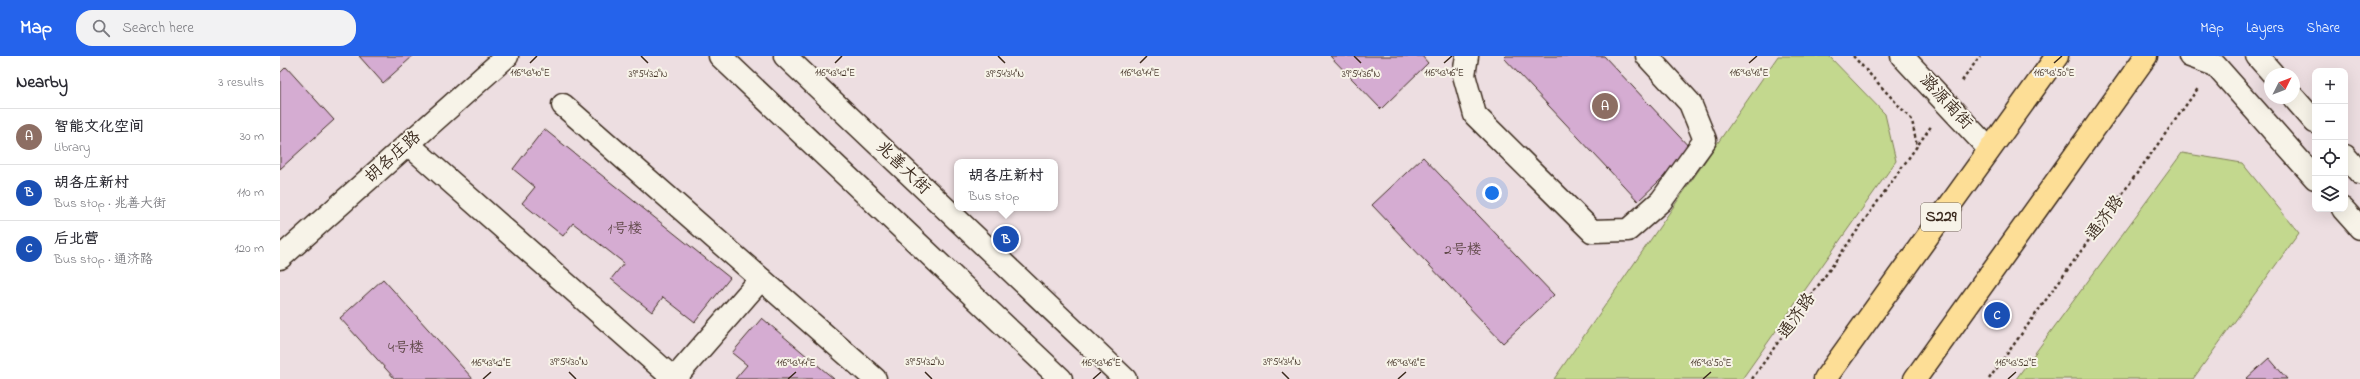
<!DOCTYPE html>
<meta charset="utf-8">
<style>
body{margin:0;font-family:"Indie Flower","LXGW WenKai TC",sans-serif;background:#f2f2f3;color:#2b2b33}
.controls{position:absolute;right:12px;top:12px;display:grid;overflow:hidden;border-radius:8px;box-shadow:0 4px 16px #0002}
.controls button{width:36px;height:36px;display:grid;place-items:center;padding:0;border:0;border-bottom:1px solid #e1e1e2;background:#fff;color:#2b2b33;font:20px sans-serif}
.compass{position:absolute;left:1984px;top:12px;width:36px;height:36px;border-radius:50%;background:#fff;box-shadow:0 4px 16px #0002;rotate:48deg}
.you{position:absolute;left:1212px;top:137px;width:14px;height:14px;margin:-10px;border:3px solid #fff;border-radius:50%;background:#1a73e8;box-shadow:0 0 0 6px #1a73e833}
.badge{display:grid;place-items:center;width:26px;height:26px;border-radius:50%;background:#2563eb;color:#fff;font-size:13px;font-weight:700}
.pin{position:absolute;translate:-50% -50%;border:2px solid #fff;box-shadow:0 1px 4px #0006}
.popup{position:absolute;left:674px;top:103px;width:104px;height:52px;box-sizing:border-box;display:grid;place-content:center;border-radius:8px;background:#fff;filter:drop-shadow(0 1px 3px #0005);font-size:13px;white-space:nowrap;color:#7c7c81}
.popup b{font-size:15px;color:#2b2b33}
.popup::after{content:'';position:absolute;left:50%;top:100%;margin-left:-8px;border:8px solid transparent;border-top-color:#fff}
.list{margin:0;padding:0;list-style:none}
h2{display:flex;justify-content:space-between;align-items:center;height:52px;margin:0;padding:0 16px;font-size:17px}
h2 small{font-size:13px;font-weight:400;color:#7c7c81}
.list li{display:grid;grid-template-columns:26px 1fr auto;gap:12px;align-items:center;box-sizing:border-box;height:56px;padding:0 16px;border-top:1px solid #e1e1e2}
.list b{display:block;font-size:15px;white-space:nowrap}
.list p{margin:0;font-size:13px;white-space:nowrap;color:#7c7c81}
.list em{font-size:13px;font-style:normal;color:#7c7c81}
.icon{flex:none;width:22px;height:22px;fill:none;stroke:currentColor;stroke-width:2;stroke-linecap:round;stroke-linejoin:round}
.map{position:relative;flex:none;width:2080px;height:323px;overflow:hidden}
header{display:flex;align-items:center;gap:24px;box-sizing:border-box;height:56px;padding:0 20px;background:#2563eb;color:#fff}
header strong{font-size:19px}
nav{display:flex;gap:22px;margin-inline-start:auto;font-size:14px}
.search{width:280px;height:36px;background:#f2f2f3;display:flex;align-items:center;gap:10px;box-sizing:border-box;padding:0 14px;border-radius:16px;color:#7c7c81;font-size:15px}
main{display:flex}
aside{flex:1;background:#fff}
.map>svg:first-child{display:block}
</style>
<header>
<strong>Map</strong>
<div class="search"><svg class="icon" aria-label="search" viewBox="0 0 24 24"><circle cx="10" cy="10" r="6"/><path d="M15 15l6 6"/></svg>Search here</div>
<nav><a>Map</a><a>Layers</a><a>Share</a></nav>
</header>
<main>
<aside>
<h2>Nearby<small>3 results</small></h2>
<ul class="list">
<li><span class="badge" style="background:#8d6e63">A</span><div><b>智能文化空间</b><p>Library</p></div><em>30 m</em></li>
<li><span class="badge" style="background:#1a4fb4">B</span><div><b>胡各庄新村</b><p>Bus stop · 兆善大街</p></div><em>110 m</em></li>
<li><span class="badge" style="background:#1a4fb4">C</span><div><b>后北营</b><p>Bus stop · 通济路</p></div><em>120 m</em></li>
</ul>
</aside>
<div class="map">
<svg width="2080" height="323" viewBox="0 0 2080 323">
<rect width="100%" height="100%" fill="#eddee1"/>
<filter id="ink" filterUnits="userSpaceOnUse"><feTurbulence type="fractalNoise" baseFrequency=".025" numOctaves="2"/><feDisplacementMap in="SourceGraphic" scale="8" xChannelSelector="R" yChannelSelector="G"/><feConvolveMatrix kernelMatrix="1 2 1 2 8 2 1 2 1" color-interpolation-filters="sRGB"/></filter>
<g filter="url(#ink)">
<!-- green -->
<g fill="#c3d88e" stroke="#7f8156">
<path d="M1498,0h51l56,58 11,47 -154,218h-188z"/>
<path d="M1902,97l60,10 57,70 -106,146h-177z"/>
</g>
<!-- building -->
<g fill="#d5acd2" stroke="#3b2a1e">
<path d="M79,0h54l-30,27z"/>
<path d="M1050,0h92l6,7 -47,46z"/>
<path d="M1226,0h98l88,94 -54,51 -134,-143z"/>
<path d="M6,11l48,53 -54,49v-96z"/>
<path d="M264,73l186,149 -35,44 -32,-25 -11,15 -41,-33 13,-16 -51,-40 -10,13 -41,-33 13,-16 -22,-18z"/>
<path d="M1143,101l131,138 -51,48 -131,-138z"/>
<path d="M103,223l90,100h-78l-55,-61z"/>
<path d="M482,262l72,61h-99l12,-14 -15,-12z"/>
<path d="M1989,302l18,21h-41z"/>
</g>
<g fill="none" stroke-linecap="round" stroke-linejoin="round">
<!-- street casing -->
<g stroke="#3b2a1e" stroke-width="25">
<g id="street">
<path d="M1187,0l-3,19 11,40 117,116 36,-1 33,-29 44,-61 -15,-37 -43,-47"/>
<path d="M283,49l312,274"/>
<path d="M128,88l266,235"/>
<path d="M394,323l87,-100"/>
</g>
</g>
<!-- secondary casing -->
<g stroke="#3b2a1e" stroke-width="25">
<g id="secondary">
<path d="M440,0l341,323"/>
<path d="M505,0l340,323"/>
<path d="M1622,0l87,93"/>
<path d="M1910,0l25,9 100,113"/>
<path d="M1977,0l16,18"/>
<path d="M2014,42l21,24"/>
<path d="M2065,100l15,17"/>
<path d="M2063,153l17,19"/>
<path d="M0,202l227,-202"/>
</g>
</g>
<!-- primary casing -->
<g stroke="#3b2a1e" stroke-width="25">
<g id="primary">
<path d="M1545,323l232,-323"/>
<path d="M1635,323l231,-323"/>
</g>
</g>
<!-- path -->
<g stroke="#3b2a1e" stroke-width="2.5" stroke-dasharray="3 3" stroke-linecap="butt">
<path d="M1573,0l59,64 5,27"/>
<path d="M1682,25l18,-25"/>
<path d="M1472,323l180,-254"/>
<path d="M1709,323l210,-292"/>
</g>
<!-- street -->
<use href="#street" stroke="#f7f3e8" stroke-width="22"/>
<!-- secondary -->
<use href="#secondary" stroke="#f7f3e8" stroke-width="22"/>
<!-- primary -->
<use href="#primary" stroke="#fdde96" stroke-width="22"/>
</g>
</g>
<!-- ticks -->
<path fill="none" stroke="#3b2a1e" stroke-width="1.5" d="M361,0l7,7M718,0l7,7M1074,0l7,7M250,7l7,-7M555,7l7,-7M860,7l7,-7M1164,7l8,-7M1469,7l8,-7M1774,7l8,-7M289,316l7,7M645,316l7,7M1002,316l7,7M203,323l8,-7M508,323l8,-7M813,323l8,-7M1118,323l8,-7M1423,323l8,-7M1728,323l8,-7"/>
<g text-anchor="middle" dominant-baseline="central" stroke-width="4" stroke-linejoin="round" paint-order="stroke">
<!-- number labels -->
<g font-size="15" fill="#624a4b">
<text x="345" y="173">1号楼</text>
<text x="1183" y="194">2号楼</text>
<text x="126" y="292">4号楼</text>
</g>
<!-- shield labels -->
<rect fill="#f7f3e8" stroke="#73665b" stroke-width="1" x="1641" y="147" width="40" height="28" rx="3"/>
<g font-size="16" font-weight="bold" fill="#3b2a1e">
<text x="1661" y="161">S229</text>
</g>
<!-- street labels -->
<g font-size="17" fill="#3b2a1e" stroke="#f7f3e8">
<text transform="translate(1666 46) rotate(47)">潞源南街</text>
<text transform="translate(113 101) rotate(-42)">胡各庄路</text>
<text transform="translate(623 112) rotate(44)">兆善大街</text>
<text transform="translate(1825 162) rotate(-54)">通济路</text>
<text transform="translate(1517 260) rotate(-55)">通济路</text>
</g>
</g>
<g font-size="10" text-anchor="middle" fill="#3b2a1e" stroke="#f7f3e8" stroke-width="4" stroke-linejoin="round" paint-order="stroke">
<text x="555" y="20">116°43'42"E</text>
<text x="860" y="20">116°43'44"E</text>
<text x="1469" y="20">116°43'48"E</text>
<text x="250" y="20">116°43'40"E</text>
<text x="1164" y="20">116°43'46"E</text>
<text x="1774" y="20">116°43'50"E</text>
<text x="368" y="21">39°54'32"N</text>
<text x="725" y="21">39°54'34"N</text>
<text x="1081" y="21">39°54'36"N</text>
<text x="289" y="309">39°54'30"N</text>
<text x="645" y="309">39°54'32"N</text>
<text x="1002" y="309">39°54'34"N</text>
<text x="211" y="310">116°43'42"E</text>
<text x="516" y="310">116°43'44"E</text>
<text x="821" y="310">116°43'46"E</text>
<text x="1126" y="310">116°43'48"E</text>
<text x="1431" y="310">116°43'50"E</text>
<text x="1736" y="310">116°43'52"E</text>
</g>
</svg>
<div class="controls">
<button>+</button>
<button>−</button>
<button><svg class="icon" aria-label="locate" viewBox="0 0 24 24"><circle cx="12" cy="12" r="6"/><path d="M12 2v4M12 18v4M2 12h4M18 12h4"/></svg></button>
<button><svg class="icon" aria-label="layers" viewBox="0 0 24 24"><path d="M12 4l9 5-9 5-9-5zM3 14l9 5 9-5"/></svg></button>
</div>
<svg class="compass" viewBox="-18 -18 36 36"><path d="M0-13l5 13h-10z" fill="#e53935"/><path d="M0 13l5-13h-10z" fill="#7c7c81"/></svg>
<div class="you"></div>
<div class="pin badge" style="left:1325px;top:50px;background:#8d6e63">A</div>
<div class="pin badge" style="left:726px;top:183px;background:#1a4fb4">B</div>
<div class="popup"><b>胡各庄新村</b>Bus stop</div>
<div class="pin badge" style="left:1717px;top:259px;background:#1a4fb4">C</div>
</div>
</main>
